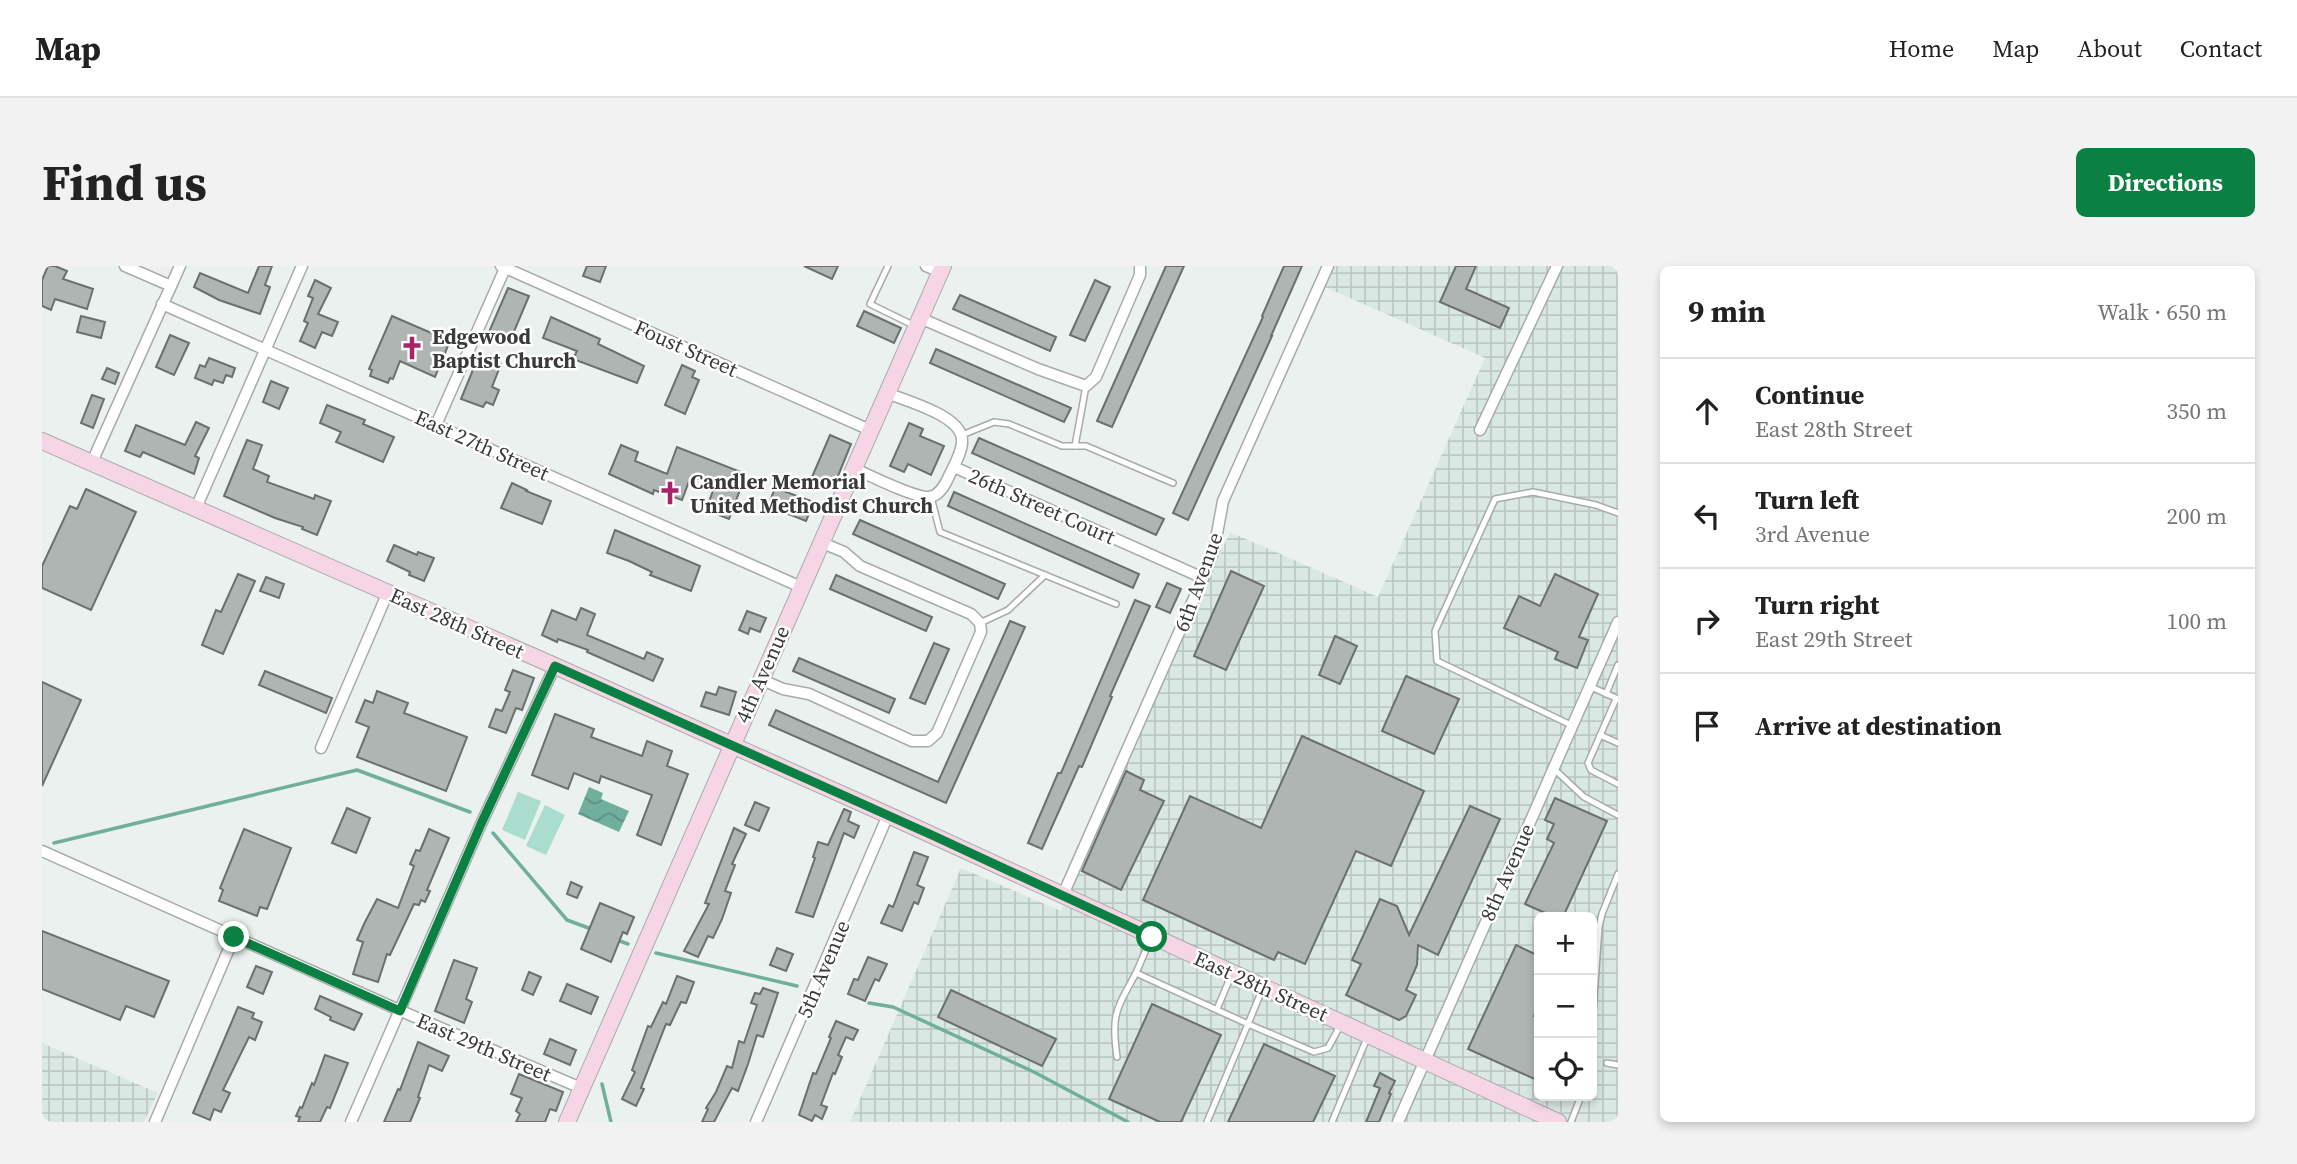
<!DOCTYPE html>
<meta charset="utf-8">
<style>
body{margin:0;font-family:"Source Serif 4",serif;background:#f2f2f2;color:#222}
.controls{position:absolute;right:21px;bottom:21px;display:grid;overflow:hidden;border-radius:10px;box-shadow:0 4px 10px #0003}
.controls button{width:63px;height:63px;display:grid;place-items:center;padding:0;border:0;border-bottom:2px solid #e0e0e0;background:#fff;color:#222;font:35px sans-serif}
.stop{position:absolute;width:21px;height:21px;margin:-16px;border:5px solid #0b8043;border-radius:50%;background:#fff}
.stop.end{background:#0b8043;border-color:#fff;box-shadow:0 2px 7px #0008}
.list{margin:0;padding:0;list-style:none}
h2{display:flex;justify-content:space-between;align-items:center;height:91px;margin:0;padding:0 28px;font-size:30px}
h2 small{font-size:23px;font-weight:400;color:#767676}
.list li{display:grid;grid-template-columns:46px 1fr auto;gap:21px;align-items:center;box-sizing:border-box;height:105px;padding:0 28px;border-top:2px solid #e0e0e0}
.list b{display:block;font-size:26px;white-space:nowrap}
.list p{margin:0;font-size:23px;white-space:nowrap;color:#767676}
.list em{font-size:23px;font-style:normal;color:#767676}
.icon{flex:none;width:38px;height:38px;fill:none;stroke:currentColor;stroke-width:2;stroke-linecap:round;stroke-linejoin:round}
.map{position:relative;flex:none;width:1576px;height:856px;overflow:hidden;border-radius:10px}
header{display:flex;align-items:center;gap:42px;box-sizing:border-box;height:98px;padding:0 35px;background:#fff;border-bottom:2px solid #e0e0e0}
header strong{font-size:33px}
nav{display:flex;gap:38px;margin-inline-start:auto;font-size:24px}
.intro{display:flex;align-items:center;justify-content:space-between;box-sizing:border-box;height:168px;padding:0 42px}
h1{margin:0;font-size:49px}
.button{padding:18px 32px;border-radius:10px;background:#0b8043;color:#fff;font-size:24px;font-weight:700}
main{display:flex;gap:42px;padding:0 42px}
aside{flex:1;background:#fff;border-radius:10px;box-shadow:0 4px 10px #0003}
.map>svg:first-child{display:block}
</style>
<header>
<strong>Map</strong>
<nav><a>Home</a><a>Map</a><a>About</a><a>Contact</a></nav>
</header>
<div class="intro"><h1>Find us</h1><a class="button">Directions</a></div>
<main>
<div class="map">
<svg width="1576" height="856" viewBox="0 0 1576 856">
<defs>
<pattern id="industrial-grid" width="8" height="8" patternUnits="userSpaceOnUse" patternTransform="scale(1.75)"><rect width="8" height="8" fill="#dae8e3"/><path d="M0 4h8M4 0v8" fill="none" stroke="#bcc8c4"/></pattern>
<pattern id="water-waves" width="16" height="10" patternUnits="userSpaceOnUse" patternTransform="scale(1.75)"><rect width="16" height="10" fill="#71af9d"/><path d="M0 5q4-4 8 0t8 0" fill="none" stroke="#5e9081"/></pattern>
</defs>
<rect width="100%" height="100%" fill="#ebf1ef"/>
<!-- industrial -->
<g fill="url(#industrial-grid)" fill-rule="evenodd">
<path d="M1292,0h284v856h-768l111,-254 100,43 169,-379 148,65 107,-239 -162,-72zM1497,651h53v179h-53z"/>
<path d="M0,777l116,50 -14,29h-102z"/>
</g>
<!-- pitch -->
<g fill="#aaddcd">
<path d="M476,526l23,9 -16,39 -23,-10z"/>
<path d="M503,539l20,10 -19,40 -20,-9z"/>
</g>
<!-- water -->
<path fill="url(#water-waves)" d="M547,521l14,6 -2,6 28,12 -10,21 -41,-18z"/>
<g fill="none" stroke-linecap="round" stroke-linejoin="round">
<!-- stream -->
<g stroke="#71af9d" stroke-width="3.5">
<path d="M451,567l74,87 27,10"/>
<path d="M12,577l303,-73 113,42"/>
<path d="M575,674l11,4"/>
<path d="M614,687l141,33"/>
<path d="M827,737l24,4 141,65 94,50"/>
<path d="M560,818l9,38"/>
</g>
</g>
<!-- building -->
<g fill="#afb5b3" stroke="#6b706e" stroke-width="2">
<path d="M6,0h7l12,5 -4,8 30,10 -6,20 -32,-10 -4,11 -9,-4v-26z"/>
<path d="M217,0h13l-7,19 5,2 -10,27 -41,-14 -25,-13 6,-14 48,20z"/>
<path d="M545,0h19l-6,16 -17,-6z"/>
<path d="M762,0h34l-6,13z"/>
<path d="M1124,0h18l-72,161 -15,-6z"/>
<path d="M1242,0h18l-31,70h1l-84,184 -15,-7 90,-196 -1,-1z"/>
<path d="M1414,0h20l-10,23 43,19 -9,20 -60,-26z"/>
<path d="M273,14l16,8 -13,26 20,8 -6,14 -10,-4 -7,16 -15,-7 8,-18 -4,-2 9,-23 -5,-2z"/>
<path d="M1053,14l15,7 -25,54 -15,-6z"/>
<path d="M466,22l21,8 -19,45 -21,-9z"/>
<path d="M918,29l96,42 -6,14 -97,-42z"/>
<path d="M822,45l37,17 -7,15 -37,-17z"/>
<path d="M39,50l24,6 -4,16 -24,-6z"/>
<path d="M350,50l58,25 -15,36 -35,-16 -7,18 -3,-1 -2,5 -18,-7 2,-6 -3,-1z"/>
<path d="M509,51l49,22 -2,5 46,22 -7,17 -64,-24 4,-8 -34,-13z"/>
<path d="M128,69l19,8 -15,32 -18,-8z"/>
<path d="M894,83l135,59 -7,14 -134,-59z"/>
<path d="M437,89l22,9 -9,23 7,3 -6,15 -7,-3 -3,5 -22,-8z"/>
<path d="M167,92l26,10 -3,9 -6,-2 -3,8 -9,-3 -2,5 -17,-7 5,-13 5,2z"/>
<path d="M640,99l13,6 -3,6 7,3 -14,34 -20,-9z"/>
<path d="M65,102l12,5 -4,11 -13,-5z"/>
<path d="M229,115l17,7 -9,21 -16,-7z"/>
<path d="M50,129l12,4 -11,29 -12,-5z"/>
<path d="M285,139l38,15 -2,4 31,13 -11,25 -47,-20 5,-10 -21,-9z"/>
<path d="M154,156l13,6 -14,28 4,2 -5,16 -51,-22 -3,5 -15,-6 11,-26 49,20z"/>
<path d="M867,157l14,6 -3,7 24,10 -13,29 -23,-11 -4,8 -14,-6z"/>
<path d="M788,169l21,9 -17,42 -22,-9z"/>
<path d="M937,172l185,81 -8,16 -184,-82z"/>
<path d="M205,174l15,5 -9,24 16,7 -2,6 47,17 1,-4 16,6 -14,34 -15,-6 1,-2 -28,-9 -51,-22z"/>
<path d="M579,179l17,7 -3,9 32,13 10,-27 69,27 -17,45 -23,-9 9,-25 -24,-9 -9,24 -28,-10 -1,4 -44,-20z"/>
<path d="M470,217l15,7 -1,1 25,10 -9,23 -41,-16z"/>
<path d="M733,222l39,14 -8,19 -38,-15z"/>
<path d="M44,223l50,23 -45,98 -49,-22v-22l28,-60 7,3z"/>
<path d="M912,226l185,82 -6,14 -185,-82z"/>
<path d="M818,254l145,64 -7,15 -145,-65z"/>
<path d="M573,264l85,36 -9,25 -41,-16 2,-3 -23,-11 -22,-8z"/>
<path d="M352,279l23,10 1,-3 16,6 -10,23 -15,-6 1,-3 -23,-11z"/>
<path d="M1189,305l33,15 -38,84 -32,-14z"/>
<path d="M196,308l17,7 -32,73 -21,-9 14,-35 5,2z"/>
<path d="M1513,308l43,20 -19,43 9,3 -11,28 -22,-9 3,-7 -54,-24 15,-32 21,10z"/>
<path d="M794,309l96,42 -6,14 -96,-42z"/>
<path d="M224,311l18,7 -5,14 -19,-7z"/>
<path d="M1125,317l14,6 -11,24 -14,-6z"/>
<path d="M1093,334l15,6 -40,90 2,1 -30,70 -3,-1 -37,83 -14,-6 30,-70h3z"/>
<path d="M539,342l14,6 -8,21 57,24 3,-7 16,7 -10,22 -66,-29 1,-2 -30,-11 -1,3 -15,-7 10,-25 24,10z"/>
<path d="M705,345l19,7 -6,14 -10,-4 -2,6 -9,-4z"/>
<path d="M968,355l15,6 -79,176 -177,-78 7,-15 162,72z"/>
<path d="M1293,370l22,10 -17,38 -21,-9z"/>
<path d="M892,377l15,6 -24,55 -15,-6z"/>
<path d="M757,392l96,41 -6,14 -96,-42z"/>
<path d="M471,404l21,8 -12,32 -6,-2 -10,25 -17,-6 7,-18 6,2 8,-19 -5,-2z"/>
<path d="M223,405l67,27 -6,15 -67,-28z"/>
<path d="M1364,410l53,23 -25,55 -52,-23z"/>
<path d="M0,416l39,18 -39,86z"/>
<path d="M677,421l17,5 -7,23 -28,-9 5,-14 10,3z"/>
<path d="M335,425l31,12 -4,10 63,24 -21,54 -89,-34 12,-30 -13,-5 9,-22 8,3z"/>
<path d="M513,448l39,15 -3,8 51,19 5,-15 25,10 -5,15 21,8 -27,71 -24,-10 15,-40 -51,-19 -2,7 -25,-10 -6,16 -36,-14z"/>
<path d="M1260,470l122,55 -33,75 -35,-15 -51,113 -27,-12 -4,8 -131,-60 47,-104 71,32z"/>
<path d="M1084,505l18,9 -4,10 24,11 -43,89 -39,-19z"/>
<path d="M1513,532l52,23 -44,96h-9l-29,-13 29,-61 -7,-4 7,-15 -9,-4z"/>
<path d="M713,536l14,6 -10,23 -14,-6z"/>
<path d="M1428,540l30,13 -62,136 -20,-10 -1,20 -11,25 10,5 -10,21 -7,4 -53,-25 15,-31 -9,-4 28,-61 17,7 12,29z"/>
<path d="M305,542l23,10 -14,35 -24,-10z"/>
<path d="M802,543l7,3 -3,9 11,5 -5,12 -10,-5 -31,84 -17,-5 19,-54 -2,-1 5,-15 10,3z"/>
<path d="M692,562l12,6 -14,30 3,1 -10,26 6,2 -9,26 -9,19 -5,-2 -10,21 -14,-6 25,-47 -4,-1z"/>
<path d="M202,563l47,19 -24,61 -7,-2 -3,9 -38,-15 4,-11 -3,-2z"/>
<path d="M387,563l20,9 -22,52 3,1 -5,11 -4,-2 -2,5 -5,-1 -24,51 -3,-1 -9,28 -25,-8 10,-32 -6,-2 7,-16 13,-25 21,9 16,-42 -4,-2 6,-14 4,1z"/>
<path d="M872,586l14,5 -11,28 7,3 -6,16 -4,-2 -12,29 -21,-8 8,-18 4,2z"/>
<path d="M529,616l11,5 -5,11 -10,-4z"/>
<path d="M558,637l34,14 -7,17 -4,-2 -12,30 -30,-13z"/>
<path d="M0,665l127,50 -15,36 -28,-11 -6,14 -78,-31z"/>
<path d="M1474,679l23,11v48l-5,12 5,2v63l-71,-32z"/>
<path d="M735,682l16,6 -7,17 -16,-6z"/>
<path d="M826,691l19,7 -8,17 -4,-2 -10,22 -17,-7 6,-15 4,1z"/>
<path d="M412,694l23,8 -11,31 6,3 -8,21 -29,-12z"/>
<path d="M214,700l16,6 -9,22 -16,-7z"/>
<path d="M487,706l12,5 -8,18 -11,-5z"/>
<path d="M635,710l17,6 -8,21 -5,-1 -11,23 -4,-1 -25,64 3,1 -8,17 -14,-7 13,-27 -3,-2 16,-44 3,1 12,-25 3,2z"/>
<path d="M525,718l31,13 -7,17 -31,-13z"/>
<path d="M721,722l15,5 -15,44 -6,-2 -9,29 -10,27 -6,-3 -18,34h-12l6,-13 -2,-1 10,-16 11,-26 5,2 7,-27 5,2 13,-38 -6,-2 4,-10 5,1z"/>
<path d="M909,724l105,49 -14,27 -104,-49z"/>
<path d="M278,730l42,18 -8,16 -24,-10 1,-3 -16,-8z"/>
<path d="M1110,738l69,31 -40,87h-21l-51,-23z"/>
<path d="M196,741l16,6 -2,5 10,4 -7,18 -6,-3 -26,53 7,3 -9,19 -7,-3 -4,11 -17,-7z"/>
<path d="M794,755l22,9 -5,10 -7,-3 -8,18 4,2 -7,17 -2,-1 -12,32 6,2 -5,12 -7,-4 -3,6 -13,-6 14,-42 3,1 15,-36 -2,-1z"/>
<path d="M508,773l26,11 -6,15 -26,-11z"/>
<path d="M376,776l31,14 -7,15 -13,-6 -11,32 2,1 -10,24h-26l14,-33 2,1z"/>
<path d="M1222,778l71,32 -22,46h-85z"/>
<path d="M283,789l23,8 -18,45 -3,-1 -7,15h-22l2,-5 -4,-1 4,-9 2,1 10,-25 2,2z"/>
<path d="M1338,807l15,8 -6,12 2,1 -12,28h-13l14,-34 -6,-2z"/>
<path d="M477,808l44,18 -7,19 -6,-2 -5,13h-29l4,-8 -4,-3 6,-13 -11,-4z"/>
</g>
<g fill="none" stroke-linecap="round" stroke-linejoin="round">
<!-- lane casing -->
<g stroke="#a7acaa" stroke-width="8">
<g id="lane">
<path d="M846,0l-18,38 43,21"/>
<path d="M920,169l32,-13 15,2 53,22h24l87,37"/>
<path d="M1033,180l11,-60"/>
<path d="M889,231l9,35 176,72"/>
<path d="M938,357l28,-13 37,-35"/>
<path d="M1547,420l29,13"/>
<path d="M1564,428l12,-29"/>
<path d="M1574,433l-28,64 3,7 27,14"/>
<path d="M1529,459l-134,-64 -2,-30 60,-132 38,-7 63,13 22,8"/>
<path d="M1558,469l18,8"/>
<path d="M1511,502l31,29 34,18"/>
<path d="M1109,672l-15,35 112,51 14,-34"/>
<path d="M1175,743l14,-33"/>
<path d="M1550,760l7,-99 3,-13 16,-40"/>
<path d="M1075,791c-6,-43 -1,-47 19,-84"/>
<path d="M1565,797l11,2"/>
<path d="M1165,856l41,-98 66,28 14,-4 12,-22"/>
<path d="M1290,856l35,-84"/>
<path d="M1529,856l10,-26"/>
</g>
</g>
<!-- street casing -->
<g stroke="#a7acaa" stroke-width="13">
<g id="street">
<path d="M83,0l46,20"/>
<path d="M459,0l369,164"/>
<path d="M884,0l14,6"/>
<path d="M120,38l639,283"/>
<path d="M878,52l118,51 48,17 10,-9 44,-102v-9"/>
<path d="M394,159l70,-159"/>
<path d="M1438,164l77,-164"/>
<path d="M50,196l88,-196"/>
<path d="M912,201l249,111"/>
<path d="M811,202c16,7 61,30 76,29 11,-1 17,-14 21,-23 5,-10 13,-24 12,-35 -2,-24 -56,-38 -75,-46"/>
<path d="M154,242l106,-242"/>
<path d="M718,413l23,10 26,5 103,47h16l9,-8 44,-101 -1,-9 -9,-9 -111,-48 -16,-14 -24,-10"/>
<path d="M279,482l67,-156"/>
<path d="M0,585l366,163 173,74"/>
<path d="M1020,631l141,-319 11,-28 9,-49 105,-235"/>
<path d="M113,856l79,-185"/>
<path d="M309,856l130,-298 74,-158"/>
<path d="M714,856l132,-307"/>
<path d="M1356,856l220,-500"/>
</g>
</g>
<!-- secondary casing -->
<g stroke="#a7acaa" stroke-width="18">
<g id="secondary">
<path d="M0,175l513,225 333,149 670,307"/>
<path d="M525,856l376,-856"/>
</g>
</g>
<!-- lane -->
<use href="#lane" stroke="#fff" stroke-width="5"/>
<!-- street -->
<use href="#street" stroke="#fff" stroke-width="10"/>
<!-- secondary -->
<use href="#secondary" stroke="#f6d6e4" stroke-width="16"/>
</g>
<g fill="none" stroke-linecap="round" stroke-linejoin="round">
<!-- route -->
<path stroke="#0b8043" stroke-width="9" d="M192,671l166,74 81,-187 74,-158 379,170 218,101"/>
</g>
<!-- icons -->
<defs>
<g id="church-bare" transform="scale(1.89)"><path d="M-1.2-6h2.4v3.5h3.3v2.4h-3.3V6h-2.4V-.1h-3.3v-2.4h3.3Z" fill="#aa2267" stroke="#fff" stroke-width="2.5" paint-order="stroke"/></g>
</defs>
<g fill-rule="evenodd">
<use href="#church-bare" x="370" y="82"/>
<use href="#church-bare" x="628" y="227"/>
</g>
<g text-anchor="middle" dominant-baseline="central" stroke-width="5" stroke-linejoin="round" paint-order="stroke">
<!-- poi labels -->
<g font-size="21" font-weight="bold" fill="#393b3b" stroke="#fff" text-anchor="start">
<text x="390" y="70">Edgewood<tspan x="390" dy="24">Baptist Church</tspan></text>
<text x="648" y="215">Candler Memorial<tspan x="648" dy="24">United Methodist Church</tspan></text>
</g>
<!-- street labels -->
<g font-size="21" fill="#393b3b" stroke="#fff">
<text transform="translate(644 82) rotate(24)">Foust Street</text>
<text transform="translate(440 179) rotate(24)">East 27th Street</text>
<text transform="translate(1000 240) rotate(24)">26th Street Court</text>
<text transform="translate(1156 316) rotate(-70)">6th Avenue</text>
<text transform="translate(415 357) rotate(24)">East 28th Street</text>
<text transform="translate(720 408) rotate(-66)">4th Avenue</text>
<text transform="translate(1465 606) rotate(-66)">8th Avenue</text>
<text transform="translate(781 703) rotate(-67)">5th Avenue</text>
<text transform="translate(1219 720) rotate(24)">East 28th Street</text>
<text transform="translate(442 781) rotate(23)">East 29th Street</text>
</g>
</g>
</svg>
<div class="controls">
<button>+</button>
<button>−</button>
<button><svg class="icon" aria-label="locate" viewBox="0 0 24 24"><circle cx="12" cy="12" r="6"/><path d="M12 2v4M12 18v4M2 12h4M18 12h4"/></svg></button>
</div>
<div class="stop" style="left:1110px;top:671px"></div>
<div class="stop end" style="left:192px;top:671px"></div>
</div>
<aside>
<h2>9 min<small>Walk · 650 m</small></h2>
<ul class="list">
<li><svg class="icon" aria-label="ahead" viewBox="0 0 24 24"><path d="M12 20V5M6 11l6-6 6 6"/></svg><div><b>Continue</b><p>East 28th Street</p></div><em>350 m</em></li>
<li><svg class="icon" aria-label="left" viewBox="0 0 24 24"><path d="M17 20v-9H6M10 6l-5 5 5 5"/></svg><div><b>Turn left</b><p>3rd Avenue</p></div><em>200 m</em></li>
<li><svg class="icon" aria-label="right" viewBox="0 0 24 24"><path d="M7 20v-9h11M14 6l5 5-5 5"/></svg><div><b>Turn right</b><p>East 29th Street</p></div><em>100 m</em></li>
<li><svg class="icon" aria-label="arrive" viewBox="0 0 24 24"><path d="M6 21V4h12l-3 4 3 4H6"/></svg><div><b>Arrive at destination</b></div></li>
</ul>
</aside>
</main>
